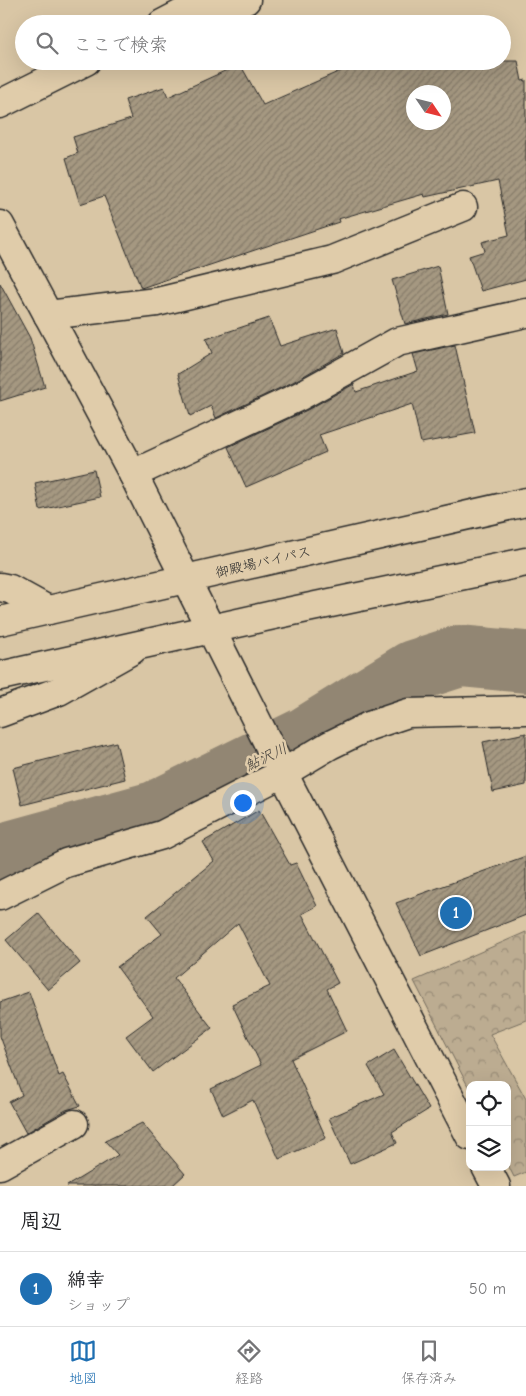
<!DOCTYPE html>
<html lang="ja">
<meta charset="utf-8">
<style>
body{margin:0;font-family:"Comic Neue","Klee One",sans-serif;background:#f2f2f2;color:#202124}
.controls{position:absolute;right:15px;bottom:15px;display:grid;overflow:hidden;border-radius:10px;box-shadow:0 5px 20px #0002}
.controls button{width:45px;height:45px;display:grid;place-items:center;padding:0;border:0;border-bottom:1px solid #e0e0e0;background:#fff;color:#202124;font:25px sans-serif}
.compass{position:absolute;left:406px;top:85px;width:45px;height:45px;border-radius:50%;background:#fff;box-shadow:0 5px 20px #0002;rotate:125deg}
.you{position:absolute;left:242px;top:802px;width:18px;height:18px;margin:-12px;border:4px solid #fff;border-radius:50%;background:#1a73e8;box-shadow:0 0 0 8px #1a73e833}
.badge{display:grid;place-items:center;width:32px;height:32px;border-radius:50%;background:#1f6fb2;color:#fff;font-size:16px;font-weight:700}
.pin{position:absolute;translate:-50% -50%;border:2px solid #fff;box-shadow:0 1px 5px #0006}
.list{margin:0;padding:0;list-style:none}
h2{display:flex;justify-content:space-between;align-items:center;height:65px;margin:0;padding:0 20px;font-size:21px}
h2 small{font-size:16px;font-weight:400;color:#757577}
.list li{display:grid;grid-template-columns:32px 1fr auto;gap:15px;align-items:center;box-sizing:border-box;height:75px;padding:0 20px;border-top:1px solid #e0e0e0}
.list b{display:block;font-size:19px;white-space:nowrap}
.list p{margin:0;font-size:16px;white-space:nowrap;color:#757577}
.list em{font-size:16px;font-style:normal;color:#757577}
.icon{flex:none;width:28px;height:28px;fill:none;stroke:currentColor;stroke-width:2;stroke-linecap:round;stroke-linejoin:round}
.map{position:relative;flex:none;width:526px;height:1186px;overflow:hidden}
.search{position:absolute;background:#fff;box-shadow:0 5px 20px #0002;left:15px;right:15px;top:15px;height:55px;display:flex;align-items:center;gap:12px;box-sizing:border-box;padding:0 18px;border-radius:28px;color:#757577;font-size:19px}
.sheet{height:140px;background:#fff}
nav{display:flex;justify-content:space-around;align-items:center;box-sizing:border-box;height:70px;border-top:1px solid #e0e0e0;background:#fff;font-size:14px;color:#757577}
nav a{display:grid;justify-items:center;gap:2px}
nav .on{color:#1f6fb2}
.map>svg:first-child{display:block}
</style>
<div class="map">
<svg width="526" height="1186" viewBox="0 0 526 1186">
<defs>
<pattern id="forest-crowns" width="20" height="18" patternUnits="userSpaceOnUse" patternTransform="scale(1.25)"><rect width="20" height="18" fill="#bcac91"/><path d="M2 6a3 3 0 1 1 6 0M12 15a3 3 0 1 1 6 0" fill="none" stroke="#998c77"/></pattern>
<pattern id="building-hatch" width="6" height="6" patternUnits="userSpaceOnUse" patternTransform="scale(1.25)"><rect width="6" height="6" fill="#a59881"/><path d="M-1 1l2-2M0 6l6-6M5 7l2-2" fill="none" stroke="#877c6a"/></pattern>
</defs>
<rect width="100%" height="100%" fill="#d9c6a5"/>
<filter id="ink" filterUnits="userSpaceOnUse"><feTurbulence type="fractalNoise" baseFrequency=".02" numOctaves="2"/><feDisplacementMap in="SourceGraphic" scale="10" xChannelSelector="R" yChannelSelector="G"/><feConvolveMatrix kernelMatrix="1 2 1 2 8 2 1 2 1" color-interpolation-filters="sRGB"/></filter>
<g filter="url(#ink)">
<!-- forest -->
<path fill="url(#forest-crowns)" stroke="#746c5e" d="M526,932v88l-36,14 36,65v73l-12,5 -7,-14v-78h-37v5l-56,-109z"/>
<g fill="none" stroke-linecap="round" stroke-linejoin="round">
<!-- river -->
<path stroke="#928673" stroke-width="62" d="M0,859l13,-8 142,-39 150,-74 108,-67 47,-15 66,6"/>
</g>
<!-- building -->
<g fill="url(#building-hatch)" stroke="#2b2b2b" fill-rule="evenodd">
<path d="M380,61h138l4,20 4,-1v199l-45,12 -12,-35 16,-5 -3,-9 27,-7 -11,-54 -73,16 -1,-3 -86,25 1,3 -198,66 -37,-92 -24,8 -14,-46 12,-5 -5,-16 58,-18 -6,-19 39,-13 4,10 72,-33 23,41 84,-37zM414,92h30v30h-30z"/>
<path d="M438,266l10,48 -43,10 -13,-44z"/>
<path d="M0,283l30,55 15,49 -45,14z"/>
<path d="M269,318l11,28 57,-18 7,25 -51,29 -77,36 -5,-12 -21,10 -12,-42 34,-21 -6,-14z"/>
<path d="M455,345l20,88 -54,10 -9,-39 -93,31 7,17 -80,35 -18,-40 79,-37 47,-26 2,8 62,-21 -5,-17z"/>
<path d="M94,470l6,27 -60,13 -5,-27z"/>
<path d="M526,733v52l-33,7 -10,-50z"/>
<path d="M116,742l9,37 -103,26 -9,-37z"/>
<path d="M259,810l31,55 6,-2 21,43 -15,8 36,69 -11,6 20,42 -56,28 35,79 -47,21 -26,-59 -30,15 -12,-26 50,-24 -29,-61 38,-18 -32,-63 -64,55 38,50 -59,44 -27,-36 27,-20 -36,-49 45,-33 -15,-18 67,-55 -11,-19z"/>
<path d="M526,856v59l-105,41 -25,-53z"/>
<path d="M38,913l42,50 -32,27 -42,-50z"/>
<path d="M29,992l30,84 4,-2 17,32 -14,4 -40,23 -17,-31 13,-7 -22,-59v-34z"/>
<path d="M394,1050l35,59 -37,23 5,11 -47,21 -21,-46 55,-24 -16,-28z"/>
<path d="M142,1123l43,51 -13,12h-105l51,-31 -13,-14z"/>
</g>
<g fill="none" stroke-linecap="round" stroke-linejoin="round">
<!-- street casing -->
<g stroke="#2b2b2b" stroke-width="31">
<g id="street">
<path d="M162,24l23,-12 61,-12"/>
<path d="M0,104l86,-43"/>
<path d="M0,225l133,249 150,299 187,363"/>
<path d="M48,315l109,-13 175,-42 131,-53"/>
<path d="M133,474l167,-78 97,-54 129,-29"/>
<path d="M0,587l10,2 38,21"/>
<path d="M0,713l59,-22 73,-41"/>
<path d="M0,896l66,-33 96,-28 121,-62 47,-28 39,-19 39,-13 118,-3"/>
<path d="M0,1165l74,-41"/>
<path d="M486,1167l10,19"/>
</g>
</g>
<!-- highway casing -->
<g stroke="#2b2b2b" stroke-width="31">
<g id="highway">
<path d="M0,621l526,-119"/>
<path d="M0,676l278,-62 248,-52"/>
</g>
</g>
<!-- street -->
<use href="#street" stroke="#e0ccaa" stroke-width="28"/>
<!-- highway -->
<use href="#highway" stroke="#e0ccaa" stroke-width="28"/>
</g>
</g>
<g text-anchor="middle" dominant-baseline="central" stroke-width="5" stroke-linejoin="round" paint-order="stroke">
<!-- street labels -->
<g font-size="14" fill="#2b2b2b" stroke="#e0ccaa">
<text transform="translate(263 562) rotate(-13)">御殿場バイパス</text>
</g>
<!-- water labels -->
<g font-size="15" font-style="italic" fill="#403d39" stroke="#e0ccaa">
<text transform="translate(266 757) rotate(-26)">鮎沢川</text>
</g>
</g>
</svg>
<div class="controls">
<button><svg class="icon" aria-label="locate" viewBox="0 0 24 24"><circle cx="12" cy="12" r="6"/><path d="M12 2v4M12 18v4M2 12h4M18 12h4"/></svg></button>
<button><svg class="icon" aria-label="layers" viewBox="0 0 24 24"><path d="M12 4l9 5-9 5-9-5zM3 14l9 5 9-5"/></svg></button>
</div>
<svg class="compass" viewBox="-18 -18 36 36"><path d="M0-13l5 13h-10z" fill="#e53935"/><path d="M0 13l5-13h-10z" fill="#757577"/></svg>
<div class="you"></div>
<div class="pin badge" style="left:456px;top:913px">1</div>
<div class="search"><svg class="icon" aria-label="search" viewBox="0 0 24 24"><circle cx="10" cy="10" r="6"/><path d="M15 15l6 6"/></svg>ここで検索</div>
</div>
<section class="sheet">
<h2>周辺<small></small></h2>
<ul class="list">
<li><span class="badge">1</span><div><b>綿幸</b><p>ショップ</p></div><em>50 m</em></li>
</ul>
</section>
<nav>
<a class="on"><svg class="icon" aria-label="map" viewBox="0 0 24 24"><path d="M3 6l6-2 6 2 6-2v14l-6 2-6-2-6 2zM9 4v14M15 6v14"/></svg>地図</a>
<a><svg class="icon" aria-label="directions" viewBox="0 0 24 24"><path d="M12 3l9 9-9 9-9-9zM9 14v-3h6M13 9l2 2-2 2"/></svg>経路</a>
<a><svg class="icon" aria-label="saved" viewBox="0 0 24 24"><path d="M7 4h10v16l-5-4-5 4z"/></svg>保存済み</a>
</nav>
